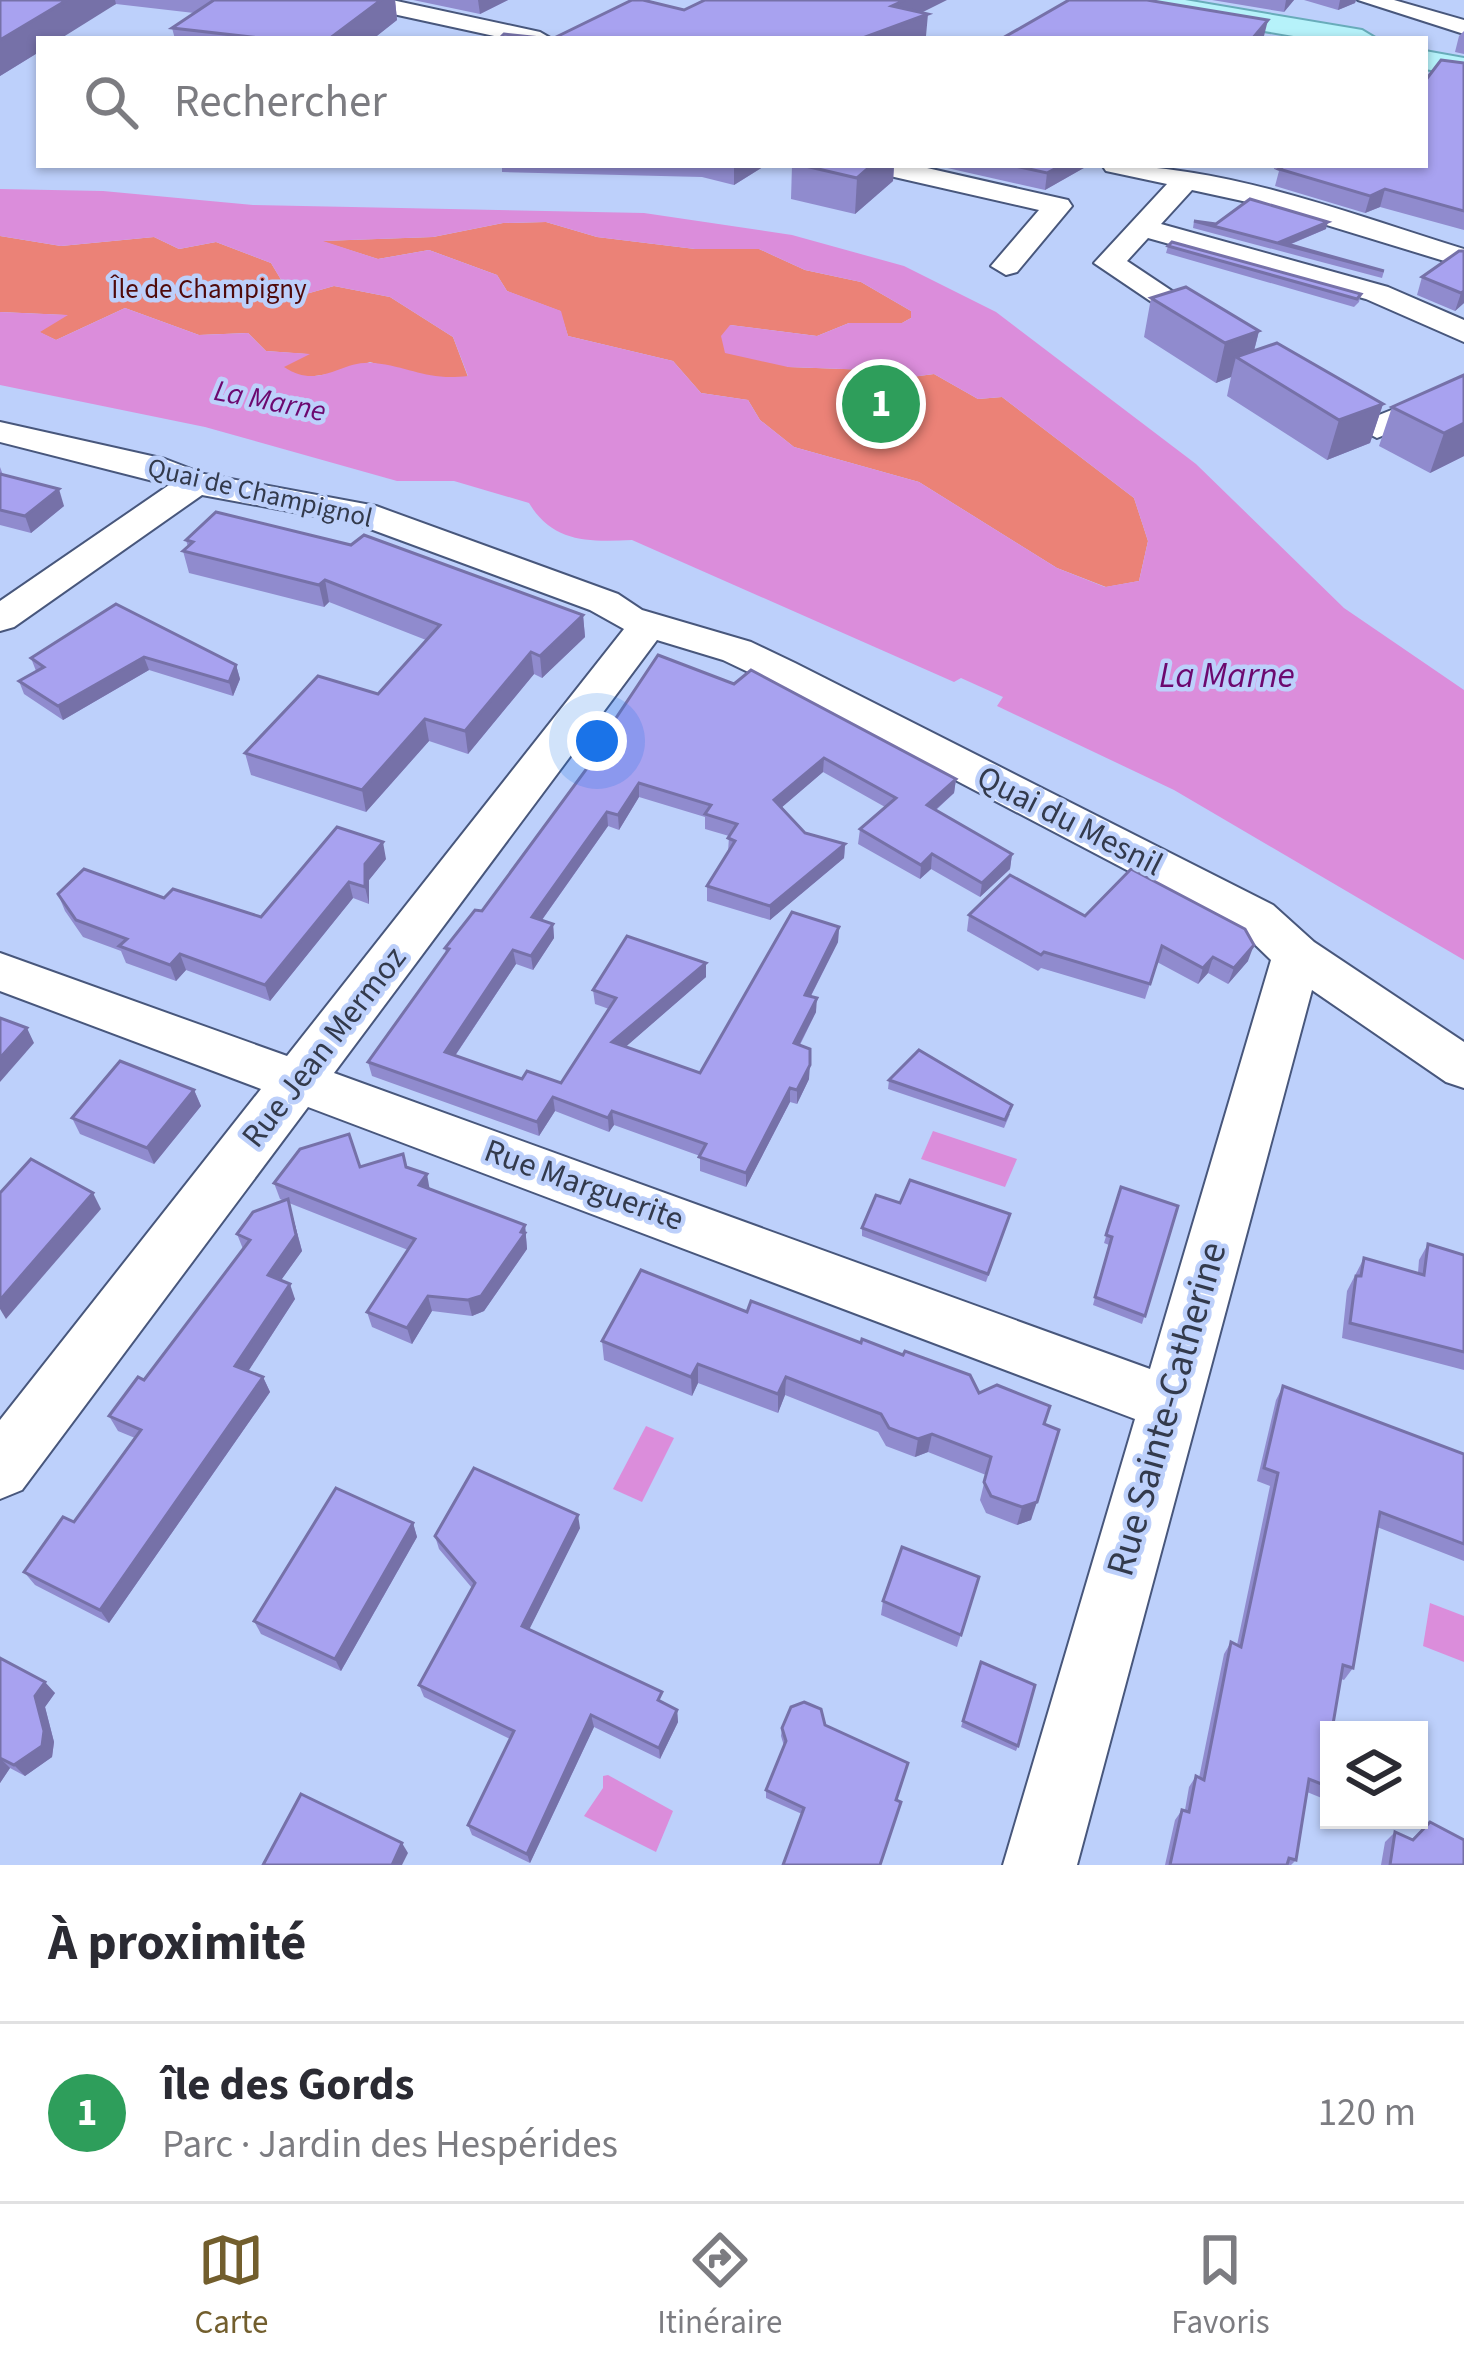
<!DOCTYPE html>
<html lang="fr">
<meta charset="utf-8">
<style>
body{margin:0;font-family:"Source Sans 3",sans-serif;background:#f2f2f3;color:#2b2b33}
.controls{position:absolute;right:36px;bottom:36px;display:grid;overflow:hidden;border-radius:0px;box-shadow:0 3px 9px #0004}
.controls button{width:108px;height:108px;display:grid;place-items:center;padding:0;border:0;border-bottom:3px solid #e1e1e2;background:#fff;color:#2b2b33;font:60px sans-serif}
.you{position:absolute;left:597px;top:741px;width:42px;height:42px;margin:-30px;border:9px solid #fff;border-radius:50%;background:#1a73e8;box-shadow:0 0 0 18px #1a73e833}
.badge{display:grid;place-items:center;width:78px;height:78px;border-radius:50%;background:#725e2d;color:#fff;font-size:39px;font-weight:700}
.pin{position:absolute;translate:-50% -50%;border:6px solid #fff;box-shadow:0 3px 12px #0006}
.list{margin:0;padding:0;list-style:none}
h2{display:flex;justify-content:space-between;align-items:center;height:156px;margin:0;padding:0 48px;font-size:51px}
h2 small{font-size:39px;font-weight:400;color:#7c7c81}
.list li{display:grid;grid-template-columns:78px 1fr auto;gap:36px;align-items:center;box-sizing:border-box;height:180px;padding:0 48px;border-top:3px solid #e1e1e2}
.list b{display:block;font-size:45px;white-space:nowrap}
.list p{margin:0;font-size:39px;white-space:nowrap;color:#7c7c81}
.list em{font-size:39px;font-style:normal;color:#7c7c81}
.icon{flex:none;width:66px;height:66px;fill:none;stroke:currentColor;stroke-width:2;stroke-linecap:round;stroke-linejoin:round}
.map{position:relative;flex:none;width:1464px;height:1865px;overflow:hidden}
.search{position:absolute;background:#fff;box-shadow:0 3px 9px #0004;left:36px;right:36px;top:36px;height:132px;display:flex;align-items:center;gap:30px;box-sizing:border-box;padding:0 42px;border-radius:0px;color:#7c7c81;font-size:45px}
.sheet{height:336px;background:#fff}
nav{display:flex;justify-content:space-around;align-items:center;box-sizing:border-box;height:168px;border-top:3px solid #e1e1e2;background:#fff;font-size:33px;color:#7c7c81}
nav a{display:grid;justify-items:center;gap:6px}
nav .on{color:#725e2d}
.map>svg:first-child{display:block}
</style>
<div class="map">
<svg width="1464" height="1865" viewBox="0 0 1464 1865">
<rect width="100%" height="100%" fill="#bdd0fb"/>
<!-- green -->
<g fill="#eb8277">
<path d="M546,222l51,15 98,12h64l46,21 56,12 50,29v7l-9,5h-53l-32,13 -87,-11 58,42 83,3 33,8 30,-4 44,25 24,-2 132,101 14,43 -9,40 -33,6 -49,-19 -138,-86 -125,-35 -34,-27 -12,-20 -47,-7 -28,-32 -105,-25 -8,-25 -53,-20 -10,-16 -68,-25 -51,9 -57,-18 112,-4 70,-14z"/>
<path d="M0,236l61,10 93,-9 25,12 37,-7 55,21 21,35 42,-12 56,11 63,40 15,40 -42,1 -56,-16 -28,10 -41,6 -19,-11 25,-13 -41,-3 -18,-18 -49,2 -74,-27 -69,32 -17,-8 26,-17 -65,-3z"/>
</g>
<!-- water -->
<g fill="#db8ddb" fill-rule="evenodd">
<path d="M0,189l103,2 150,14 391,8 148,22 112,31 92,46 200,152 148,144 120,82v270l-290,-170 -177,-84 6,-9 -42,-19 -7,4 -322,-142c-43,2 -79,3 -103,-37l-75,-22h-57l-192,-54 -205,-42v-73l68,3 -28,17 16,8 69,-32 74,27 49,-2 18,18 44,3 -26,13c36,24 57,-8 90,-4 38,4 52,18 94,13l-15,-39 -63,-40 -56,-11 -42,12 -21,-35 -55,-21 -37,7 -25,-12 -93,9 -61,-10zM546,222l51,15 98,12h64l46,21 56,12 50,29v7l-9,5h-53l-32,13 -87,-11 -9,11 4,17 63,14 83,3 33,8 30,-4 44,25 24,-2 132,101 14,43 -9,40 -34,6 -48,-19 -138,-86 -125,-35 -34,-27 -12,-20 -47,-7 -28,-32 -105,-25 -7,-25 -54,-20 -10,-16 -68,-25 -51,9 -55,-18 110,-4 70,-14z"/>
<path d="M933,1131l84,28 -12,28 -84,-28z"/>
<path d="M646,1426l28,12 -32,64 -29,-13z"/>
<path d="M1430,1603l34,13v46l-41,-16z"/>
<path d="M608,1775l65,36 -17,41 -72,-36 19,-28v-12z"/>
</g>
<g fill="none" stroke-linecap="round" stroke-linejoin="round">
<!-- minor casing -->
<g stroke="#48577c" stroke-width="4">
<g id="minor">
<path d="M350,0h42l148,32 12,7h-44l-147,-32z"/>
<path d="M1358,0h36l70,20v14z"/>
<path d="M864,165h50l154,35 4,6 -55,66 -11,3 -15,-9 48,-56 -171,-39z"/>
<path d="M1102,165c124,0 245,48 362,84v18l-203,-62 -69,-15 -31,34 227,63 76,33v22l-98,-43 -218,-61 -21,23 102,68 -16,9 -11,-2 -108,-73 73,-79 -61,-13z"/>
<path d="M1464,381v22l-87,35 -71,-37 -5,-7 5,-7h24l49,28z"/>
<path d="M0,422l165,37 39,15 172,32 242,88 24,16 109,32 44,21 478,242 41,37 150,100v46l-18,-6 -134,-92 -235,875h-74l132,-446 -827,-312 -286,383 -22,9v-79l261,-331 -261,-98v-38l287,103 337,-427 -34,-19 -236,-87 -152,-28 -188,132 -14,4v-30l169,-116 -169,-43zM657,640l66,20 44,21 472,248 32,31 -121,409 -816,-296z"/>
</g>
</g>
<!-- major casing -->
<g stroke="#68acba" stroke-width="4">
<g id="major">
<path d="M1121,0h64l177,30 15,9h-66l-176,-30z"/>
<path d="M1425,51l39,7v18l-39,-7z"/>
</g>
</g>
<!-- minor -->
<use href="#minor" fill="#fff" fill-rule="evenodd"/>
<!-- major -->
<use href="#major" fill="#b6f2fa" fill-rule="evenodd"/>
</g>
<!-- wall -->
<g fill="#908bce">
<path d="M0,0h395l2,20 -24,19h-198l-3,-11 22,-15 -78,-9 -77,35v13l-39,24z"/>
<path d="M413,0h95l-28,14z"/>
<path d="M1212,0h82l-10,12z"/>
<path d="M1304,0h52l-1,3 -17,7z"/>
<path d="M1464,31v23l-9,-2 4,-16z"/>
<path d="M1464,63v167l-84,-23 -15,6 -90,-27 4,-15 -5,-2v-4h151z"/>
<path d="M502,165h264l-32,20 -32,-8 -200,-5z"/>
<path d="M792,165h102l-1,16 -38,33 -64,-15z"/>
<path d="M934,165h155l-44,25z"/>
<path d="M1194,221l22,3 110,5 -37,16 95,26 -2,7 -189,-50z"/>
<path d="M1168,246l193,48 -2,8 -5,5 -188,-54z"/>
<path d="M1464,251v52l-9,8 -38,-16 5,-18z"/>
<path d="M1151,298l108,33 -5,20 129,53 -13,39 -43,17 -100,-64 4,-19 -15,6 -72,-46z"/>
<path d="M1464,375v81l-34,17 -51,-27 13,-39z"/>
<path d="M0,467l3,8 61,31 -33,27 -31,-8z"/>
<path d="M186,540l397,75 2,22 -43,41 -8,-4 -66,80 -39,-13 -63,71 -115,-37 -6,-22 133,-59 48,-54 -97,-38 -5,5 -135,-34 -6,-22 5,-4z"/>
<path d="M116,604l120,61 4,14 -7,17 -84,-26 -86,50 -39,-26 -5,-13 17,-10 -5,-13z"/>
<path d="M658,655l298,124 -2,14 -18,17 76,44 -2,15 -30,28 -49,-28 -11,10 -62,-35 2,-15 25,-22 -62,-35 -41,35 23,26 40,11 -1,14 -74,62 -63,-19v-15l21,-33 1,-17 -24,-7v-12l-66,-20 -20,33 -11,-4 -66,94 11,4 1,14 -21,32 -17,-6 -61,92 67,23 39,4 48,-74 -14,-5 -2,-14 113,-27v14l-81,70 75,26 139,-146 -1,15 -27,54 5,16 -16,33 9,34 -12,25 -7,-2 -44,85 -46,-16v-15l-86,-31 -5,7 -54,-21 -16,25 -167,-60 -4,-14 78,-108 -1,-6 37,-37 120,-164v-8z"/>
<path d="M386,859l-17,21v24l-16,-6 -83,103 -84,-31 -10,11 -50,-18 -5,-12 -38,-14 -18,-26 -7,-17 106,4 97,19z"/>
<path d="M969,915l116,1 163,45 -20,23 -20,-11 -10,11 -41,-22 -12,37 -104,-31 -3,3 -71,-40z"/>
<path d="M889,1080l121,34 -6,14 -116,-39z"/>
<path d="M194,1090l7,16 -47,58 -74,-30 -8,-16z"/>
<path d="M360,1167h46l24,22 95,36 2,24 -43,62 -12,5 -40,-5 -20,33 -40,-17 -5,-15 41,-62 -119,-47 13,48 -21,29 14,19 -47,72 15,6 7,15 -161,231 -74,-38 -11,-13 50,-50 61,-84 -17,-7 -9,-15 35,-36 99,-131 -6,-15 47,-33 -4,-2 -6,-16z"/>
<path d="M1121,1187l57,19 -36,118 -49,-19 16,-60 -5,-2z"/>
<path d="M900,1203l110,11 -24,68 -124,-46v-8z"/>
<path d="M1428,1244l36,11v115l-122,-32 5,-47 17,-33 54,15 1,-13z"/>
<path d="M747,1312l232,81 65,31 -13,96 -14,5 -31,-12 -6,-13 6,-25 -58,-23 -13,5 -29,-11 -8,-14 -93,-37 -7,18 -80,-30 -6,13 -88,-36 -2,-19z"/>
<path d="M1283,1386l181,68v107l-87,-34 -24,141 -9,12 -3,-1 -12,51v71l-22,-9 -11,68 -5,5h-126l10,-45 7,-10h3l4,-23 7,-11 3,2 25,-124 7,-12 6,3 33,-159 -13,-5 19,-81z"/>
<path d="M413,1523l4,14 -76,134 -80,-37 -7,-13z"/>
<path d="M580,1528l-51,101 148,81 1,12 -18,37 -66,-32 -64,136 -58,-28 -4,-10 42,-86 -86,-42 -5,-12 53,-97 -33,-39 -4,-13z"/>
<path d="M979,1577l-22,70 -76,-32 2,-14z"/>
<path d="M0,1658l55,35 -10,14 9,35 -2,15 -27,19 -15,-8 -10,15z"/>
<path d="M981,1662l37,84 -2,5 -55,-24z"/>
<path d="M825,1725l83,38 -106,51 -36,-16v-8l18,-44 -3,-10 1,-8z"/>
<path d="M1430,1822l34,43h-83l4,-23 10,-10 17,7z"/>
</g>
<!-- shaded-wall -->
<g fill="#7671a8">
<path d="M67,0h48l1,4 -56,35h-21v13l-39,24v-36z"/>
<path d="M381,0h14l2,20 -24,19h-44z"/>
<path d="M478,0h30l-28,14z"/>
<path d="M905,0h42l-56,28 37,-14 -2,22 -8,3h-58l32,-33z"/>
<path d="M1286,0h8l-10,12z"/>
<path d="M1340,0h16l-1,3 -17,7z"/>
<path d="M1268,20l-4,16 -3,3h-9z"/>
<path d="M734,165h32l-32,20z"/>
<path d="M872,165h22l-1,16 -38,33 2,-36z"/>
<path d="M1062,165h27l-44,25 2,-17z"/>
<path d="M1385,189l-5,18 -15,6 5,-17z"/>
<path d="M1328,222l-2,7 -38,16 -8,-3z"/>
<path d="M1464,291v12l-9,8 6,-18z"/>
<path d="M1259,331l-9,35 -14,-9 -5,20 -15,6 9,-40z"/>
<path d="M1383,404l-13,39 -43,17 12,-40z"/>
<path d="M1464,423v33l-34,17 14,-40z"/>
<path d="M59,489l5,17 -33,27 -6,-17z"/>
<path d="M325,580l4,22 -5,5 -5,-22z"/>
<path d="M583,615l2,22 -43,41 -2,-22z"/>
<path d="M531,652l3,22 -66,80 -3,-23z"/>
<path d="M144,657l5,13 -86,50 -5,-14z"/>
<path d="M236,665l4,14 -7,17 -4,-14z"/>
<path d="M425,719l4,22 -63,71 -4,-22z"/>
<path d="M824,758l-1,14 -49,42v-14z"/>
<path d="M956,779l-2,14 -29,26 2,-14z"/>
<path d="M639,783v14l-20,33 -1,-15z"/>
<path d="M607,812l1,14 -74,105 -2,-14z"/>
<path d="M383,842l3,17 -17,21v24l-4,-17v-23z"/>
<path d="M845,844l-1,14 -74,62v-14z"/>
<path d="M932,854l-1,15 -11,10 1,-14z"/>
<path d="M1012,854l-2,15 -30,28 2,-14z"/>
<path d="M349,882l4,16 -83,103 -5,-16z"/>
<path d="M553,924l1,14 -21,32 -2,-14z"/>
<path d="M839,927l-1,15 -34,67 1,-14z"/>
<path d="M1254,945l-6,16 -20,23 6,-16z"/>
<path d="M513,950l3,14 -68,102 -3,-14z"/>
<path d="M180,954l6,16 -10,11 -6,-16z"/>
<path d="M1213,957l-5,16 -10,11 5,-16z"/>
<path d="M706,963v14l-92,80 -2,-15z"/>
<path d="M817,998l-1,14 -23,45 1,-14z"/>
<path d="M27,1028l7,15 -34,39v-24z"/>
<path d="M810,1065l-1,14 -12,25v-14z"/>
<path d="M790,1088v14l-44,85v-14z"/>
<path d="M194,1090l7,16 -47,58 -7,-16z"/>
<path d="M553,1097l2,14 -16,25 -2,-14z"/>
<path d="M612,1111l2,14 -5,7 -1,-14z"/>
<path d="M427,1174l3,17 -11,-6z"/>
<path d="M93,1193l8,16 -95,110 -6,-10v-9z"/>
<path d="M288,1199l14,52 -28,39 -6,-15z"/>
<path d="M525,1225l2,24 -43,62 -12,5 -4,-16z"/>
<path d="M290,1284l5,15 -53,82 -7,-15z"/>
<path d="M428,1296l4,15 -20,33 -5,-16z"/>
<path d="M698,1364v19l-6,13 -1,-19z"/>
<path d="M263,1377l7,15 -161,231 -9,-13z"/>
<path d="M786,1377l-1,18 -7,18v-19z"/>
<path d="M932,1434l-4,18 -13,5 3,-18z"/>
<path d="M1037,1502l-6,18 -14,5 5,-18z"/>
<path d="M578,1515l2,13 -55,110 -3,-12z"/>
<path d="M413,1523l4,14 -76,134 -6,-12z"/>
<path d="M45,1682l10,11 -10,14 9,35 -2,15 -27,19 -11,-11 21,-69z"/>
<path d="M677,1710l1,12 -18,37 -1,-11z"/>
<path d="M591,1715l3,12 -64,136 -3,-9z"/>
<path d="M0,1758l10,10 -10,15z"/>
<path d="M402,1843l6,10 -6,12h-10z"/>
</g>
<!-- building -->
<g fill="#a8a2f0" stroke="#7671a8" stroke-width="3">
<path d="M0,0h67l-67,40z"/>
<path d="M214,0h167l-52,39h-61l-96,-11z"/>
<path d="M632,0h11l41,10 21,-10h200l-13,6 36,8 -68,25h-308z"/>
<path d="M1069,0h78l121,20 -16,19h-251z"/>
<path d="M504,34l47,5h-52z"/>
<path d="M1441,60l23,3v148l-79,-22 -15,7 -91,-27 6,-4h140v-84z"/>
<path d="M801,165h71l-15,13z"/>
<path d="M1011,165h51l-15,8z"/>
<path d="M1250,199l78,23 -48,20 104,29 -190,-50 22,3z"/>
<path d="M1172,242l189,52 -4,5 -189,-53z"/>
<path d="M1459,251h5v40l-3,2 -39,-16z"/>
<path d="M1186,287l73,44 -34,12 -74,-45z"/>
<path d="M1277,343l106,61 -44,16 -103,-63z"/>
<path d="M1464,375v48l-20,10 -52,-26z"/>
<path d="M0,474l59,15 -34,27 -25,-6z"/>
<path d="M216,512l135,33 13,-10 219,80 -43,41 -9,-4 -66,79 -40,-12 -63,71 -117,-37 73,-77 60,18 62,-69 -115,-45 -6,5 -136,-34 10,-9 -7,-2z"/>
<path d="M116,604l120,61 -7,17 -85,-25 -86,49 -39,-25 25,-14 -13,-9z"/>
<path d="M658,655l76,29 17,-14 205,109 -29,26 85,49 -30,29 -50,-29 -11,11 -61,-36 36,-31 -72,-40 -50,42 31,33 40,11 -75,62 -63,-20 28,-45 -7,-3 9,-14 -32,-10 6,-9 -72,-22 -21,32 -11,-3 -75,105 21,7 -22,32 -18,-6 -68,102 77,27 5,-8 34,12 55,-85 -23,-8 34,-54 79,27 -94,79 88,31 92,-161 47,15 -34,68 12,3 -23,45 16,6v16l-13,25 -7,-2 -44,85 -47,-16 7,-13 -94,-33 -4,7 -55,-21 -16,25 -169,-60 81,-113 -4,-1 30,-38 7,1 125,-170 -5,-2z"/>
<path d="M337,827l46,15 -18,22v23l-16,-5 -84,103 -85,-31 -10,11 -51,-19 8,-7 -51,-19 -18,-26 26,-25 80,29 9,-9 88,28z"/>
<path d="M1131,869l114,60 9,16 -20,23 -21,-11 -10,11 -41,-22 -12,38 -106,-32 -3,3 -72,-40 41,-40 75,41z"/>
<path d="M0,1018l27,10 -27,30z"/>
<path d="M919,1050l93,55 -7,15 -116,-40z"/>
<path d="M120,1061l74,29 -47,58 -75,-30z"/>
<path d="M349,1134l11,33 43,-13 3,13 21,7 -8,11 106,40 -4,7 4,1 -44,63 -13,4 -40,-4 -21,32 -40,-16 48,-73 -141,-56 26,-34z"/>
<path d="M31,1159l62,34 -93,107v-107z"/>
<path d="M910,1180l100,34 -22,60 -126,-46 14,-33 24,8z"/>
<path d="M1121,1187l57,19 -33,110 -50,-19 17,-60 -6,-2z"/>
<path d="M288,1199l8,36 -28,40 22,9 -55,82 28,11 -163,233 -76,-38 39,-55 11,5 67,-92 -32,-14 29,-39 6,3 106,-140 -13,-6 16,-22z"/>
<path d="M1428,1244l36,11v97l-114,-29 6,-47h5l3,-18 60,17z"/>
<path d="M641,1270l106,42 4,-11 110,42 1,-4 41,16 2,-4 65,24 9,18 18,-8 53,21 -6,18 15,6 -22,72 -15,5 -31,-11 -7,-14 7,-25 -59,-23 -14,5 -29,-11 -8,-14 -95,-37 -8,17 -80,-30 -7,13 -89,-36z"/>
<path d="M1283,1386l181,68v90l-84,-32 -27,156 -10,-3 -11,65h-3v57l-20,-8 -13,81 -7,-2 -2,7h-117l12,-55 7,2 7,-36 8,4 27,-138 10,5 37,-174 -14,-5z"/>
<path d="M474,1468l104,47 -56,111 140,66 -4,8 19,10 -18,38 -68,-33 -64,139 -59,-29 46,-94 -95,-46 56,-102 -40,-47z"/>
<path d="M336,1488l77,35 -78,136 -81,-38z"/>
<path d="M902,1547l77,30 -18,58 -78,-34z"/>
<path d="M0,1658l45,24 -10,14 9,35 -2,15 -28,19 -14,-7z"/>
<path d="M981,1662l54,23 -17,61 -55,-25z"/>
<path d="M804,1702l17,7 4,16 83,38 -12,37 5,2 -21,63h-97l21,-57 -38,-18 20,-49 -4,-13 9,-21z"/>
<path d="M301,1794l101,49 -10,22h-129z"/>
<path d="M1430,1822l34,18v25h-74l5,-33 18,8z"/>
</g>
<g text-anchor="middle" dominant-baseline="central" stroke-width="9" stroke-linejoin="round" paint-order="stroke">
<!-- far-park labels -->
<g font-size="27" fill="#500a0a" stroke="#bdd0fb">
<text x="209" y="289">Île de Champigny</text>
</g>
<!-- far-street labels -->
<g font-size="27" fill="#333a4c" stroke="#bdd0fb">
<text transform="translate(260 493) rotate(13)">Quai de Champignol</text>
</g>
<!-- far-water labels -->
<g font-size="30" font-style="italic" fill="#6c086f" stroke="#bdd0fb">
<text transform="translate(270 401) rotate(11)">La Marne</text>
</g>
<!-- street labels -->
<g font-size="33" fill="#333a4c" stroke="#bdd0fb">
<text transform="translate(1070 821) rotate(27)">Quai du Mesnil</text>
<text transform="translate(324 1047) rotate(-52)">Rue Jean Mermoz</text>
<text transform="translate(584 1185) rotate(20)">Rue Marguerite</text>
</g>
<!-- water labels -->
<g font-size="36" font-style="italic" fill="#6c086f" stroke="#bdd0fb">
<text x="1227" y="675">La Marne</text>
</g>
<!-- near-street labels -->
<g font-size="39" fill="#333a4c" stroke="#bdd0fb">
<text transform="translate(1167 1409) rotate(-74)">Rue Sainte-Catherine</text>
</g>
</g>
</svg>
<div class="controls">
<button><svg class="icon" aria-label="layers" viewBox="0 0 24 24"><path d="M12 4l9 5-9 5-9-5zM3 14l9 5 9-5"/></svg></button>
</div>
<div class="you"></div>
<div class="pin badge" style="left:881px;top:404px;background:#2e9e5b">1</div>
<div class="search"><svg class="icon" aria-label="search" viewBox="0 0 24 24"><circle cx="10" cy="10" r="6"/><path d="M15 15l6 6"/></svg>Rechercher</div>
</div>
<section class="sheet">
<h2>À proximité<small></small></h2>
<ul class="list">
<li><span class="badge" style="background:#2e9e5b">1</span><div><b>île des Gords</b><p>Parc · Jardin des Hespérides</p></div><em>120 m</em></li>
</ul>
</section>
<nav>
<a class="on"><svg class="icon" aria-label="map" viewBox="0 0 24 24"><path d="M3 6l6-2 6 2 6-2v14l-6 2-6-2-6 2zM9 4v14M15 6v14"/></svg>Carte</a>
<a><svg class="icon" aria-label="directions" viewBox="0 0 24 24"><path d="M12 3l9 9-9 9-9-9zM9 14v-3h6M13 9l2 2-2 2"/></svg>Itinéraire</a>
<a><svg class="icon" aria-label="saved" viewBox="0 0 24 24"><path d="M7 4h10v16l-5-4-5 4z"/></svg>Favoris</a>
</nav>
